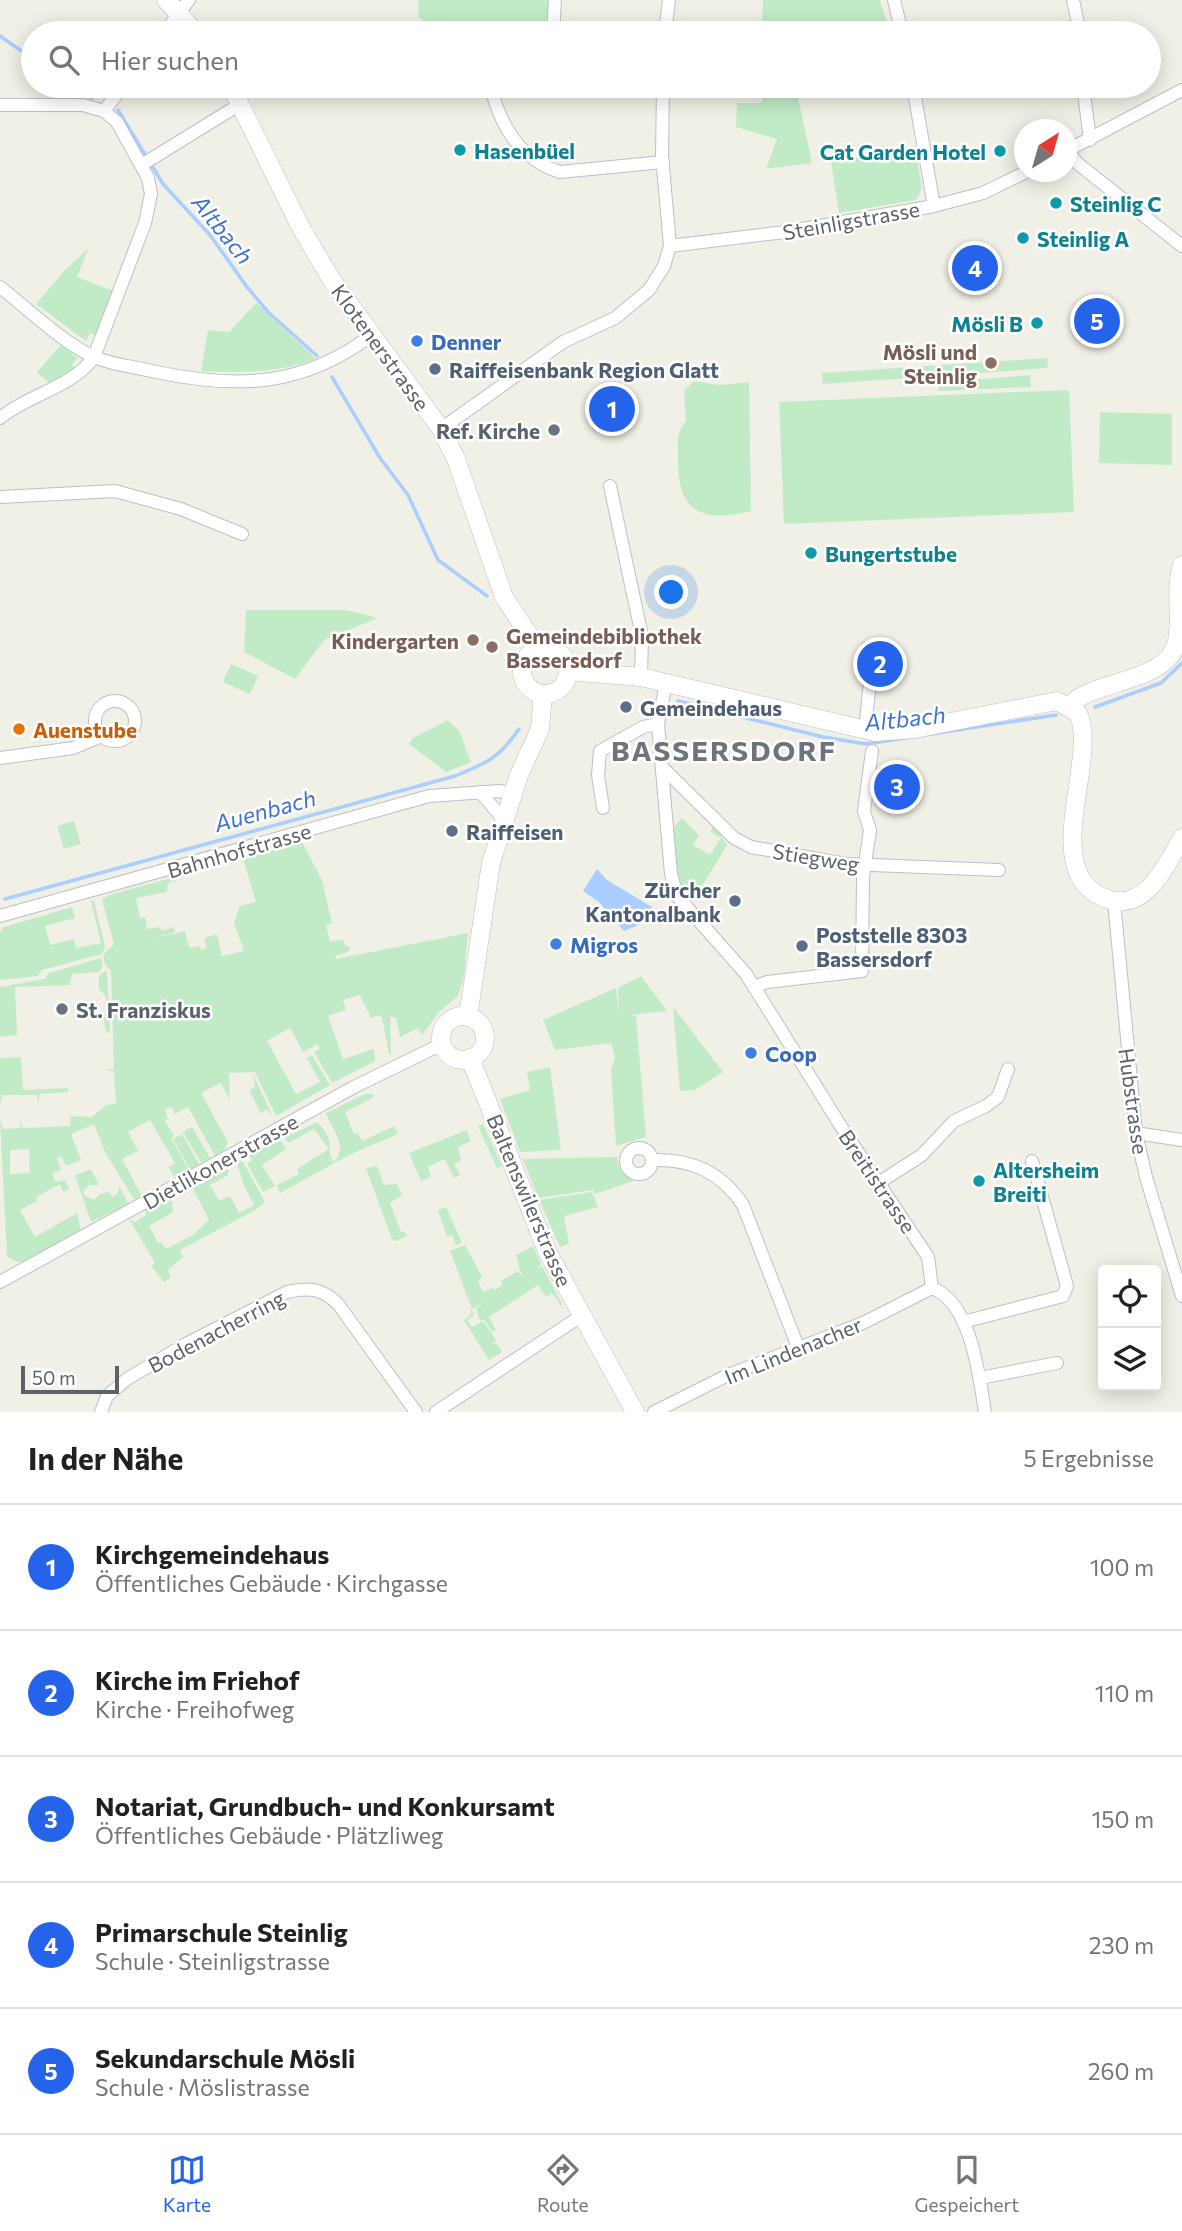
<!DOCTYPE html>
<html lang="de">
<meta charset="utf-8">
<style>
body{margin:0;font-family:Commissioner,sans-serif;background:#f6f6f6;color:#202124}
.controls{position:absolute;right:21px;bottom:21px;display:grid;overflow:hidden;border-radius:7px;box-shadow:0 4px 18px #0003}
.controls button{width:63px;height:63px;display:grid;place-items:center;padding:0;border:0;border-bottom:2px solid #e0e0e0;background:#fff;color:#202124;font:35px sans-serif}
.compass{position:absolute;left:1014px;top:119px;width:63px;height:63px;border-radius:50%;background:#fff;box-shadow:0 4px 18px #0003;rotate:37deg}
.scale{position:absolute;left:21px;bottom:18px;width:98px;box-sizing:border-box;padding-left:7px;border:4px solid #5e6168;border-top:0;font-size:19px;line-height:24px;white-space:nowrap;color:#5e6168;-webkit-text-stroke:5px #fff;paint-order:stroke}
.you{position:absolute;left:672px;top:593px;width:24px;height:24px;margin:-18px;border:5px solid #fff;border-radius:50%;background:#1a73e8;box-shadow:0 0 0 10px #1a73e833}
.badge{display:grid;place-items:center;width:46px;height:46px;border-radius:50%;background:#2563eb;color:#fff;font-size:23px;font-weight:700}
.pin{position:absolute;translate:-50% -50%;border:4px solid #fff;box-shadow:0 2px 7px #0006}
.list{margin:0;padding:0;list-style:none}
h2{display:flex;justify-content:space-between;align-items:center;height:91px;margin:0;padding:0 28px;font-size:30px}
h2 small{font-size:23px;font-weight:400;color:#757577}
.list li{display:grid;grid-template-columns:46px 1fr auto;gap:21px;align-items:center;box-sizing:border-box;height:126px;padding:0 28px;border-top:2px solid #e0e0e0}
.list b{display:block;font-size:26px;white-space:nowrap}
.list p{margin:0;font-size:23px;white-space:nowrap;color:#757577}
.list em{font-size:23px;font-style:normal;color:#757577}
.icon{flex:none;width:38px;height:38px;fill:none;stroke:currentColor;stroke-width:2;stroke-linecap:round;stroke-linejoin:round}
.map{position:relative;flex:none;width:1182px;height:1412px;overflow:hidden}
.search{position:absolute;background:#fff;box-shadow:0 4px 18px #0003;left:21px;right:21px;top:21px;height:77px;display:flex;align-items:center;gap:18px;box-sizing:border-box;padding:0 24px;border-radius:38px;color:#757577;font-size:26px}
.sheet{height:721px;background:#fff}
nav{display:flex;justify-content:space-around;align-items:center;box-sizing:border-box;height:98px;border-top:2px solid #e0e0e0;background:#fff;font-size:19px;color:#757577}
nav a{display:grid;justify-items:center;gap:4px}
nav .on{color:#2563eb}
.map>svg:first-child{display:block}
</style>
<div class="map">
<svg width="1182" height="1412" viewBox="0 0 1182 1412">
<rect width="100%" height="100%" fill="#f1f0e6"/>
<!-- green -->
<g fill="#c1ebc7" fill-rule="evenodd">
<path d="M418,0h135l-1,33h-114l-19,-16z"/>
<path d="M763,0h117l10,33h-128z"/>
<path d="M762,86h95l-59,11 14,66 -46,6 11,-30 -41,-12 1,-24h25z"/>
<path d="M915,148l7,41 -6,11 -77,13 -8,-51z"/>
<path d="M88,249l-11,28 36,14 -16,45 -7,-3 -4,8 -50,-37 29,-34z"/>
<path d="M256,303l60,56c-37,14 -76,14 -115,12l7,-41 21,2z"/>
<path d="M61,345l16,13 -5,7 3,3 -26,15 -12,-11z"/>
<path d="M1047,358l1,10 -225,16 -1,-11z"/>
<path d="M1030,375l1,12 -93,4v-8z"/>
<path d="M694,381l25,4 30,-3 2,129c-51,12 -74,1 -73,-54 0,-15 -2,-24 8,-36l-2,-30z"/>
<path d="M1069,390l5,122 -290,12 -5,-122z"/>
<path d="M1100,412l72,2v51l-73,-2z"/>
<path d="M246,610h100l32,8 -54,22 -29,39 -51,-27z"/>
<path d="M231,664l27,12 -8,18 -27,-12z"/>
<path d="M448,720l11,11 12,31 -25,10 -37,-28 4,-6z"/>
<path d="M682,818l17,17 -6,10 17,10 11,-17 -10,-6 2,-8 14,21 -31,51 -5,4 -6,-3 -8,-22 -3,-49z"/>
<path d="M74,821l7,23 -17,5 -7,-23z"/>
<path d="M302,842l20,38 10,44 -6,1 4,16 14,-1 1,6h4l1,5 -15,5 1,3 132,-26 -4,43 -6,20 -19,16 -17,23 -4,-7 -18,9 -4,-19 -6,-1 1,37h-2l-7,-36 -3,-3 -8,3 -11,-23 -17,5 3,10 -18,6 15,43 31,-10 1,12 -43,22 -18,-31 6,-3 -3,-5 -14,8 -13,-24 -23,13 29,53 24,-12 -13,-24 5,-3 18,30 -54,31 -21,-44 -26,1 1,27 -9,-17 -20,10 27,49 -4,9 -9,5 -27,-49 -13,7 -4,-7 -6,3 3,8 -3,3 9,15 -3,2 18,32 -14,8 -7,-11 7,-4 -25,-43 -22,12 10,19 -16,8 20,37 -8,3 -28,-45 -12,-30 -23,10 10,26 -15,6 -4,-9 -5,1 4,11 -9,5 4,8 9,-2 4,9 -6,3 -3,-8 -24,13 1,4 -17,9 15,27 42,-24 4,18 -57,31h-7l-10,-6 -7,-137 3,10 17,-1 1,-10 1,10 48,-2 1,-10 21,1 14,-12 10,-1 -2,-33 -10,-1 10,-1 -3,-98 -6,-7 -2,-9 11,-11 -12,-44 7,-5 66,-18 1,4 -8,2 -1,9 -31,6 4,20 5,-1 2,12 13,-2 2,4 12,-4 1,5 -25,7 35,-8 4,17 11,-2 1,4 5,-2 -1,-10 12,-4 5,22 22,-5 -10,-28 6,-17 16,-4 -13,-44zM29,1149l1,24 -20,1v-24z"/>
<path d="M91,901h3l11,45 -3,8 -60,16 -4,6 -38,4v-48l4,-5 68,-20 3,11 -30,8 5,19 24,-6 2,9 25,-5z"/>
<path d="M101,958l2,8 -4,6 -27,2 -2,11 -55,2 2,48 -17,2v-50l45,-8 4,-6z"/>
<path d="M105,971l2,1 3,60 -3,1c-1,-4 -3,-8 -3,-12 0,-12 9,-22 -5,-31v-14z"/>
<path d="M641,976l26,35 -38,4 7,1 10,121 -30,9 -5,-76 4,-13 -4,-14 -56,7 -12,-30 73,-32 3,28 -1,-28z"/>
<path d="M673,1007l50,65 -28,18 -15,1z"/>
<path d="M21,1057l2,33 45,-2v4l-28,2 -2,9 -1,-8h-35l-2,10v-47z"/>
<path d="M550,1067l11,83 -41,2 -20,-53 30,-9 -3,-18z"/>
<path d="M253,1074l20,43 -7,-8 -5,5 -12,-24 6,-3z"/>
<path d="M365,1094h8l1,3 -29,15 9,22 4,-1 4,8 32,-15 4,8 -49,21 -69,38 -3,-8 22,-11 -2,-5 32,-20 -15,-20 -26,14 -5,-8 7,-4 2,3 25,-12c21,20 7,27 17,40 15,-16 -2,-32 -8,-49z"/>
<path d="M483,1124l19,42 -5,2 -19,-42z"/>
<path d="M192,1127l18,31 -9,5 -18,-31z"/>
<path d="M467,1130l4,11 -13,6 3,13 -7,4 6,11 -6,3 -9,-19 -17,8 3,10 -10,4 -12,-28z"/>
<path d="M182,1134l17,30 -9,6 -17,-31z"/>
<path d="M281,1141l5,8 -24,16 13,21 -12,6 -16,-28 5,-4 -4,-6z"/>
<path d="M617,1157l3,13 13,11 -38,13 -2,-4 -55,8 -15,-39z"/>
<path d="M241,1158l24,44 -8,7 -77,41 3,7 -15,13 3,8 -7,4 -13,-16 4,-3 -25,-43 5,2 11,-7 -1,-5 27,-14 1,16 -24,14 9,17 3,-1 5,7 27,-14 16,-15 -18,-35 38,-21 -1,11 -18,10 9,16 11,-5 9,17 15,-8 -11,-22 -7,-23z"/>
<path d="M377,1166l7,19 13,-1 5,11 -12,8 11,29h4l2,4 -11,5 -4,-2 -26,-71z"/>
<path d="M91,1169l8,16h-10l-6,7 2,4 9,4 6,-6 8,-2 5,5 5,-4 1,-7 10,18 -38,18 -16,-47z"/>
<path d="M592,1192l6,15 -34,9 5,28 -9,3 -21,-47z"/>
<path d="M446,1207l16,36 -6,2 -4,-10 -5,2 -9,-27z"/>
<path d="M465,1245l17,32 -4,4 5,11 9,-4 3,2 8,-6 -2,-3 17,-10 4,5 -6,-21 17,-9 8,18 -5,5 6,-3 20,38 -1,2 -9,-13 -6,4 -8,-12 -49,32 7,13 -4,2 -8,-13 -4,2 -4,-13 10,-7 -14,8 -22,-58z"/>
<path d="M471,1309l3,6 -7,5 5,7 11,-6 13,19 -6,5 6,-2 6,9 -13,8 -25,-40 7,-5z"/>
</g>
<!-- water -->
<path fill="#a9ceff" d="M597,869l10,11 45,27 -6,15 -22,9 -25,-29 -16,-11z"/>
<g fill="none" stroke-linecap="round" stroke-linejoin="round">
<!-- stream -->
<g stroke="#a9ceff" stroke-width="3.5">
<path d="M0,36l33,23"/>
<path d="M67,86l25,12"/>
<path d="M118,110l45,74 47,51 37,52 21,25 49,44"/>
<path d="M332,377l48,81 28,37 30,65 49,36"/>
<path d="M678,701l145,36 43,7 190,-29"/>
<path d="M1095,707l66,-24 21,-20"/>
<path d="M5,899l450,-123c32,-13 44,-18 64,-47"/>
</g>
<!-- street casing -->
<g stroke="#bebfc6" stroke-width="14">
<g id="street">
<path d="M894,0l8,33"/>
<path d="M1073,0l7,33"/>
<path d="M164,33l25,-33"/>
<path d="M553,33l2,-33"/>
<path d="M665,33l4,-33"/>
<path d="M491,86c8,39 30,74 69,86l103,-10"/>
<path d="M913,86l21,120"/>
<path d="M1083,86l7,54"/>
<path d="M0,105h83l21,6 13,11 31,56 3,16 -6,29 -51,134c-22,31 -65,37 -94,61"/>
<path d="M104,111l19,-25"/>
<path d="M1066,151l116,-61"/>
<path d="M1068,151l9,12 105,83"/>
<path d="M143,164l99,-61"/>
<path d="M670,246l115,-14 149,-26 49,-13 43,-21"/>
<path d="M0,287c28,22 63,56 94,70 19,8 42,10 62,15 82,17 148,15 217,-38"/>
<path d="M441,429l122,-87 52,-24 34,-28 15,-24 6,-20 -8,-90 1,-70"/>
<path d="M610,486l32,150 -1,41"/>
<path d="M0,497l115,-6 66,18 61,25"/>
<path d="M666,683l-8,41 13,150 6,22 69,78 96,154 86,129 4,31"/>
<circle cx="115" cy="721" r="20"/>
<path d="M865,730l5,-49 -3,-33"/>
<path d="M0,758l73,-10 29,-12"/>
<path d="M664,769l70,69 17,9 95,17 153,6"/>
<path d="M480,792l24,28"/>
<path d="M603,808l-5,-33 2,-24 43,-24 15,-3"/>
<path d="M1114,901l22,232 10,44 36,119"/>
<path d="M0,916l429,-120 71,-5 13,4"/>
<path d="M754,987l13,-5 95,-11 1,-94 7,-47 -6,-19 8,-60"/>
<path d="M1136,1133l46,7"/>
<circle cx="639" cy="1161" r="13"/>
<path d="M653,1160c39,-1 68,12 90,45l55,142"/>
<path d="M880,1182l42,-27 32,-34 32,-15 12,-9 10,-28"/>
<path d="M0,1282l354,-195 88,-43"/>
<path d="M932,1288c39,14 47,87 53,124"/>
<path d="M963,1322l100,-26 4,-10 -35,-125"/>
<path d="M980,1378l77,-15"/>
<path d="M101,1412l6,-16 20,-17 59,-35 101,-52c21,-5 35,-4 51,12l78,108"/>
<path d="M436,1412l145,-96"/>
<path d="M654,1412l74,-37 135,-52 69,-35"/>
</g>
</g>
<!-- secondary casing -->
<g stroke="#bcbec5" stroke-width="19">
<g id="secondary">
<path d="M166,0l30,33"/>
<path d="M231,86l69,140 31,53 110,150 15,30 48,138 34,52"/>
<circle cx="545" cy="671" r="23"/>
<path d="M568,671l73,6 234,55 40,-3 142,-28 21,12c22,47 -44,166 33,187 36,10 56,-37 71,-62"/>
<path d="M1070,705c24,-26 99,-22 107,-64 5,-25 -3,-48 5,-76"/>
<circle cx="463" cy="1038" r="22"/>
<path d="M468,1017l23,-154 28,-88 21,-46 3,-35"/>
<path d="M470,1058l77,193 88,161"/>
</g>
</g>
<!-- street -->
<use href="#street" stroke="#fff" stroke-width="12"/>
<!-- secondary -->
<use href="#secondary" stroke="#fff" stroke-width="18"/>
</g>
<!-- markers -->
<g fill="#0f9aa8" stroke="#fff" stroke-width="2.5">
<circle cx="460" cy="150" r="7"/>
<circle cx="1000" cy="151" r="7"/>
<circle cx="1056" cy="203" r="7"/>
<circle cx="1023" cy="238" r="7"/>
<circle cx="1037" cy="323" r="7"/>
<circle cx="811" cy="553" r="7"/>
<circle cx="979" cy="1181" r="7"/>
</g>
<g fill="#3f7fe0" stroke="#fff" stroke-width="2.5">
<circle cx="417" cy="341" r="7"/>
<circle cx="556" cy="944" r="7"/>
<circle cx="751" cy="1053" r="7"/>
</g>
<g fill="#8d6e63" stroke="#fff" stroke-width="2.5">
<circle cx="991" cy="363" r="7"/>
<circle cx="473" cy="640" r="7"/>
<circle cx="492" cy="647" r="7"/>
</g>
<g fill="#5c6f8a" stroke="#fff" stroke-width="2.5">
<circle cx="435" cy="369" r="7"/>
<circle cx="626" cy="707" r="7"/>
<circle cx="452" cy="831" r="7"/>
<circle cx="735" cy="901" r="7"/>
<circle cx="802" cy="946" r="7"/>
</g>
<g fill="#6b7280" stroke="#fff" stroke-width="2.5">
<circle cx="554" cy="430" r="7"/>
<circle cx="62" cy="1009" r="7"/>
</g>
<circle fill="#e8710a" stroke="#fff" stroke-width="2.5" cx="19" cy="729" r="7"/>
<g text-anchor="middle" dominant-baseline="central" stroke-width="5" stroke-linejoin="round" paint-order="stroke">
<!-- culture labels -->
<g font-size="21" font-weight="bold" fill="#0d838f" stroke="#fff" text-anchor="start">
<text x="474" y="150">Hasenbüel</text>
<text x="986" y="151" text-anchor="end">Cat Garden Hotel</text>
<text x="1070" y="203">Steinlig C</text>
<text x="1037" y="238">Steinlig A</text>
<text x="1023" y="323" text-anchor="end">Mösli B</text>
<text x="825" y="553">Bungertstube</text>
<text x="993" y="1169">Altersheim<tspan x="993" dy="24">Breiti</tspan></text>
</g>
<!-- street labels -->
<g font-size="21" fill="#5e6168" stroke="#fff">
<text transform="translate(851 220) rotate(-10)">Steinligstrasse</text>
<text transform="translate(381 347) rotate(54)">Klotenerstrasse</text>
<text transform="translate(239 850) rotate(-16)">Bahnhofstrasse</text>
<text transform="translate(816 857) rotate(9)">Stiegweg</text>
<text transform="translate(1134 1101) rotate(82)">Hubstrasse</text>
<text transform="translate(220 1161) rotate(-29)">Dietlikonerstrasse</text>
<text transform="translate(878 1181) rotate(56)">Breitistrasse</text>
<text transform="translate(530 1200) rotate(67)">Baltenswilerstrasse</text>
<text transform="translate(216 1331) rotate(-28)">Bodenacherring</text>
<text transform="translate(793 1350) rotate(-22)">Im Lindenacher</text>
</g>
<!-- shop labels -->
<g font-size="21" font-weight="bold" fill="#366cbe" stroke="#fff" text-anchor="start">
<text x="431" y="341">Denner</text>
<text x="570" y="944">Migros</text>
<text x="765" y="1053">Coop</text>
</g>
<!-- education labels -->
<g font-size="21" font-weight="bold" fill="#785e54" stroke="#fff" text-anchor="end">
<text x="977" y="351">Mösli und<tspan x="977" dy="24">Steinlig</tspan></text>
<text x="506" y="635" text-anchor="start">Gemeindebibliothek<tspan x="506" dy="24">Bassersdorf</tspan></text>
<text x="459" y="640">Kindergarten</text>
</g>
<!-- service labels -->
<g font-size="21" font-weight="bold" fill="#4e5e75" stroke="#fff" text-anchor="start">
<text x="449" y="369">Raiffeisenbank Region Glatt</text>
<text x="640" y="707">Gemeindehaus</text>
<text x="466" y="831">Raiffeisen</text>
<text x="721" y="889" text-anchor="end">Zürcher<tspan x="721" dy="24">Kantonalbank</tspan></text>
<text x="816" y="934">Poststelle 8303<tspan x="816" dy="24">Bassersdorf</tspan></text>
</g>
<!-- worship labels -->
<g font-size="21" font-weight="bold" fill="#5b616d" stroke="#fff" text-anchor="end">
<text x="540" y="430">Ref. Kirche</text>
<text x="76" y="1009" text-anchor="start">St. Franziskus</text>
</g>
<!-- food labels -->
<g font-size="21" font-weight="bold" fill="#c56008" stroke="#fff" text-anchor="start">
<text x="33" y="729">Auenstube</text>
</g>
<!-- water labels -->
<g font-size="23" font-style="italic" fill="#3f73cf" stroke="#fff">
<text transform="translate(223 229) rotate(51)">Altbach</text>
<text transform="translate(905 718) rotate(-6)">Altbach</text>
<text transform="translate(265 810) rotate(-15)">Auenbach</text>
</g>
<!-- district labels -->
<g font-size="28" font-weight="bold" letter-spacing="2" fill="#6f737a" stroke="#fff">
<text x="724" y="750">BASSERSDORF</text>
</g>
</g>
</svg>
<div class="controls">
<button><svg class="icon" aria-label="locate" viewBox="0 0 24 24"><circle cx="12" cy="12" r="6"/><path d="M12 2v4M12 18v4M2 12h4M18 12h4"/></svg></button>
<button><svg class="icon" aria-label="layers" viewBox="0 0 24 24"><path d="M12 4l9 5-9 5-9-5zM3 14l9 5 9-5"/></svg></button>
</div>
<svg class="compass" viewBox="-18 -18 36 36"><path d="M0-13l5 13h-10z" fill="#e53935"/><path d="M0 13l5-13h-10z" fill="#757577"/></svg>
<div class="scale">50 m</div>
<div class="you"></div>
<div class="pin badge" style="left:612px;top:409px">1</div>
<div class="pin badge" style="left:880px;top:664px">2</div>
<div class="pin badge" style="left:897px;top:787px">3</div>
<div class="pin badge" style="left:975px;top:268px">4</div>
<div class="pin badge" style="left:1097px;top:321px">5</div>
<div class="search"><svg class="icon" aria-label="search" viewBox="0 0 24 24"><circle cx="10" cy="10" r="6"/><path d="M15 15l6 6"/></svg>Hier suchen</div>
</div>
<section class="sheet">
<h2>In der Nähe<small>5 Ergebnisse</small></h2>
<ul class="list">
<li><span class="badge">1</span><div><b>Kirchgemeindehaus</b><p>Öffentliches Gebäude · Kirchgasse</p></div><em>100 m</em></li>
<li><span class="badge">2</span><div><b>Kirche im Friehof</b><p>Kirche · Freihofweg</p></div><em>110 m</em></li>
<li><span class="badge">3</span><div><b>Notariat, Grundbuch- und Konkursamt</b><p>Öffentliches Gebäude · Plätzliweg</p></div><em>150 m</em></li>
<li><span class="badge">4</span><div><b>Primarschule Steinlig</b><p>Schule · Steinligstrasse</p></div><em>230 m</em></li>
<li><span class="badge">5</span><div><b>Sekundarschule Mösli</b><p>Schule · Möslistrasse</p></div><em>260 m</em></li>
</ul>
</section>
<nav>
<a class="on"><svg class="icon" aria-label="map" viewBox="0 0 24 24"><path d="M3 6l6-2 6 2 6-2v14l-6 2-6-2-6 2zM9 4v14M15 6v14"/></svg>Karte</a>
<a><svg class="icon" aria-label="directions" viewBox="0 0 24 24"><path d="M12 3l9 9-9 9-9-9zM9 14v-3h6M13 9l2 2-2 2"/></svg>Route</a>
<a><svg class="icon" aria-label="saved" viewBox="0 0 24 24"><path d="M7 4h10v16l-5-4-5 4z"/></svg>Gespeichert</a>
</nav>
